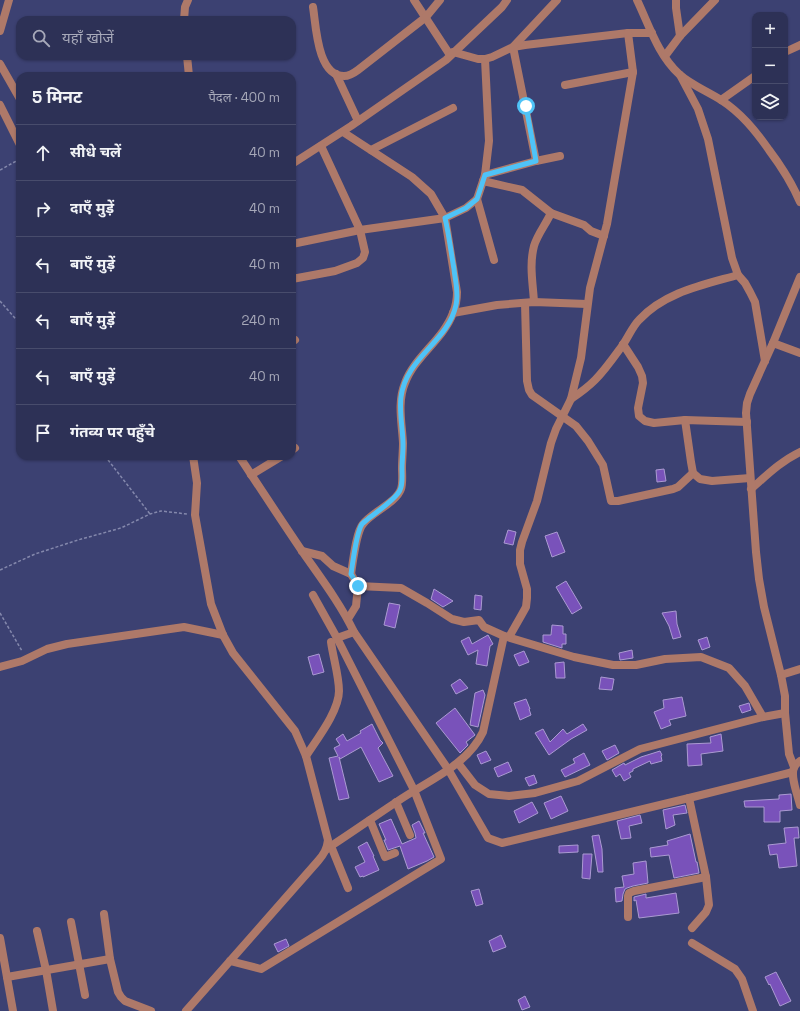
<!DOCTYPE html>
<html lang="hi">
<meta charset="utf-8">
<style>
body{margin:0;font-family:"Space Grotesk","Noto Sans Devanagari",sans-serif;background:#35395c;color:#f1f3f6}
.controls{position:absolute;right:12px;top:12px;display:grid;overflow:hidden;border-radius:8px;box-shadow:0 1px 3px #0004}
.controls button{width:36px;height:36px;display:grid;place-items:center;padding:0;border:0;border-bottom:1px solid #484c6c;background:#2d3156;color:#f1f3f6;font:20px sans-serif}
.stop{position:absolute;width:12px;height:12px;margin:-9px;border:3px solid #4fc3f7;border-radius:50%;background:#fff}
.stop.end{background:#4fc3f7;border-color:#fff;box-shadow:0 1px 4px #0008}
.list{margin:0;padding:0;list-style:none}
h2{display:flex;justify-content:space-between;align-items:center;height:52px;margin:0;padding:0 16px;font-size:17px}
h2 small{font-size:13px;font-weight:400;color:#a7a9b9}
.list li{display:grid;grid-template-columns:26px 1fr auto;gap:12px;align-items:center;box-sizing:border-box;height:56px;padding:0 16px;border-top:1px solid #484c6c}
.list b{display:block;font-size:15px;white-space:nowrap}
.list em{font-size:13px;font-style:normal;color:#a7a9b9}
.icon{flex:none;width:22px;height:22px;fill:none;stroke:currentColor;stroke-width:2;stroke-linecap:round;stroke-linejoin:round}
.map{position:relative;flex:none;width:800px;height:1011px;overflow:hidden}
.search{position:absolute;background:#2d3156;box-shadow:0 1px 3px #0004;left:16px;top:16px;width:280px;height:44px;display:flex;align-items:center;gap:10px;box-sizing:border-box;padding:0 14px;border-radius:12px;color:#a7a9b9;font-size:15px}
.panel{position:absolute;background:#2d3156;box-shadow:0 1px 3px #0004;left:16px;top:72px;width:280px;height:388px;border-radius:12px}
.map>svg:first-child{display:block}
</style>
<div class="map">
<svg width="800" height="1011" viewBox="0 0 800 1011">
<rect width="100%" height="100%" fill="#3c4172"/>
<!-- building -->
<g fill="#7952ba" stroke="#ab9ad2">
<path d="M664,469l2,12 -9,1 -1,-12z"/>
<path d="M508,530l8,2 -3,13 -9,-2z"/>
<path d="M557,532l8,20 -13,5 -7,-21z"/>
<path d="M566,581l16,27 -10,6 -16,-27z"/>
<path d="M434,589l19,12 -10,6 -12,-8z"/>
<path d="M475,595l7,1 -1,14 -7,-1z"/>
<path d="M389,603l11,2 -5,23 -11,-3z"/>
<path d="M676,611l1,13 4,13 -8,2 -4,-13 -7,-13z"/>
<path d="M552,625l11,1v8h3v10h-4v4l-19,-6v-7h8z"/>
<path d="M488,635l5,9 -3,2 -3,20 -11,-2 2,-14 -10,5 -7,-14 8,-4 3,7z"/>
<path d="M707,637l3,10 -8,3 -4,-10z"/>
<path d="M632,650l1,8 -13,2 -1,-7z"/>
<path d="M524,651l5,11 -10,4 -5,-11z"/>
<path d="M319,654l5,18 -11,3 -5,-18z"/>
<path d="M564,662l1,16h-9l-1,-15z"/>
<path d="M601,677l13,2 -2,11 -13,-1z"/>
<path d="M460,679l8,9 -12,6 -5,-9z"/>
<path d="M483,690l2,5 -7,32 -8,-2 5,-32z"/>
<path d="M682,697l4,19 -17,4 2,5 -10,4 -7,-17 10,-4 -1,-8z"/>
<path d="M526,699l4,10h-1l2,6 -11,5 -6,-17z"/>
<path d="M749,703l2,7 -9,3 -3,-7z"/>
<path d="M455,708l20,27 -9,7 2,3 -8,8 -24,-30z"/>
<path d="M372,724l8,16 3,3 -5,5 15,28 -14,6 -18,-35 -21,12 -1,-2 10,41 -10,2 -10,-42 9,-2 -4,-8 6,-3 -4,-6 7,-5 4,7 14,-8 -1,-2z"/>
<path d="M583,724l4,6 -16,9 -22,16 -14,-22 8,-4 7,13 13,-13 4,5z"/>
<path d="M721,734l2,17 -22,3 1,11 -14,1 -1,-22 24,-1 -1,-6z"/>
<path d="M615,745l4,8 -12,7 -5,-9z"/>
<path d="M486,751l5,9 -10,4 -4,-9z"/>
<path d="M660,751l2,4 -1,1 1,5 -11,3 -1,-3 -17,8v2l-4,2 2,4 -7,4 -4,-7 -4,3 -4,-7 12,-7 1,2 16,-8z"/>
<path d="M584,753l6,12 -25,12 -4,-7 14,-7 -2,-4z"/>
<path d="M508,762l4,9 -14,6 -4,-9z"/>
<path d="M534,775l3,8 -8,3 -4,-8z"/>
<path d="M791,794l1,16 -12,1v11h-16v-15h-19l-1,-6 35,-2v-4z"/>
<path d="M561,796l7,15 -17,8 -7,-16z"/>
<path d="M532,802l6,11 -19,10 -5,-12z"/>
<path d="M685,805l2,8 -14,2 2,10 -9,4 -3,-19z"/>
<path d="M640,815l2,8 -13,3 2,12 -10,1 -4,-18z"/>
<path d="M391,819l11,25 14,-6 -1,-5 -3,-8 7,-4 6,12h-2l11,24 -7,4 -19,8 -8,-23 -12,4 -4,-10h2l-7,-16z"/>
<path d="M798,827l1,11h-5l3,28 -18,2 -2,-14 -7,1 -2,-10 18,-2 -2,-15z"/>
<path d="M690,834l6,28h1l2,11 -25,5 -5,-23 -18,2 -1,-9 18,-3 -1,-4z"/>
<path d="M599,835l3,14 1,23h-5l-6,-36z"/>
<path d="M367,842l7,14h-1l6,14 -16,7v-1l-3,1 -5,-10 10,-5 -7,-15z"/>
<path d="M578,845v7l-19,1v-7z"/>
<path d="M583,854h9l-2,25 -8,-1z"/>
<path d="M646,861l2,22 -15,3 -6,2 -2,1 -2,5 -1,7 -6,1 -1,-14 9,-1 -2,-11 12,-2 -1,-11z"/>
<path d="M479,889l4,15 -7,2 -5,-15z"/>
<path d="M676,893l3,20 -40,5 -3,-18 -2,1v-4l12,-3v4z"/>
<path d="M501,935l5,12 -13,5 -4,-11z"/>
<path d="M286,939l3,7 -11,6 -4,-8z"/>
<path d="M776,972l15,29 -11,5 -10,-22 -1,1 -4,-8z"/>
<path d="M525,996l5,11 -8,3 -4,-10z"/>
</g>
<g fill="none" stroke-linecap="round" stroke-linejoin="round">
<!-- path -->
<g stroke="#8488ac" stroke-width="1.5" stroke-dasharray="3 2" stroke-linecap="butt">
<path d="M0,170l20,-11"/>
<path d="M0,301l20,23"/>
<path d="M105,456l45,58"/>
<path d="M0,570l35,-16 43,-14 43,-12 29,-14 11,-3 26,3"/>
<path d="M0,613l22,38"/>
</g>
<!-- minor -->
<g stroke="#ae7969" stroke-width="8">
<path d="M414,0l36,55"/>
<path d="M637,0c12,25 21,55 42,74 12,11 28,17 42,26 20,13 34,30 48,50 12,16 23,33 31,52"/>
<path d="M676,0v8l4,28"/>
<path d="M313,7c3,18 4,69 31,69 5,0 10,-3 14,-6l68,-53 14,-17"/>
<path d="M184,20l1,-13 3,-7"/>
<path d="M0,31l9,-31"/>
<path d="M453,52l25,7h7l7,-2 21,-10 12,-2 103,-12h24"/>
<path d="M785,52l15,-7"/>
<path d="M187,56l2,20"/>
<path d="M665,56l15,-20 35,-36"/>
<path d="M0,64l20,35"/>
<path d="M336,74l22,47"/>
<path d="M680,75l18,34 10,30 24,119 6,17 7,8 5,9 5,10 10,59"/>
<path d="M565,85l68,-13"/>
<path d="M721,100l34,-24"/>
<path d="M0,105l20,40"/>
<path d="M343,132l69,45 19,17 14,24 12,74c0,8 -1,14 -4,21 -10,27 -38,43 -48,70 -8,19 -3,41 -2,60 0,8 -1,17 -1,25 0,6 1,15 -1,21 -5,14 -29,23 -38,35 -7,8 -10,38 -12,50"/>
<path d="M371,150l82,-42"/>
<path d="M536,161l24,-5"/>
<path d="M292,164l59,-38 95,-66 56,-53 5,-7"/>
<path d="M485,175l51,-14 -23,-114 44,-47"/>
<path d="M483,181l39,9 29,23 33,12 7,6 13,5"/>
<path d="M477,199l17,61"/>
<path d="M292,244l68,-14 85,-12 21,-10 11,-9 8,-24 4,-34 -4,-82"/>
<path d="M292,279l43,-8 22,-8 6,-5 2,-6 -5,-22 -39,-84"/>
<path d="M534,302c-1,-18 -5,-37 0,-56 3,-11 12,-22 17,-33"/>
<path d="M525,303l2,78 2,9 3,5 44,31 12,15 15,24 8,36h7l55,-12 5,-2 15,-14"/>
<path d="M453,313l44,-8 37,-3 53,2"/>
<path d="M292,342l3,-2"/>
<path d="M773,343l27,10"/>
<path d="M623,344l15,23 4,9 1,7 -5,25 1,8 6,5 9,2 31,-3 62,2"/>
<path d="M571,399c9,-6 17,-12 24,-19 10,-10 19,-23 27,-34 6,-8 10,-19 17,-26 26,-28 64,-35 99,-45"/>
<path d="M685,420l6,42 2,11 7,6 12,2 38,-3"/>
<path d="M292,450l3,-2"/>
<path d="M239,456c21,32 42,64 63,95 18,26 38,52 52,81l94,137 40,69 14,5 187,-45 104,-26"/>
<path d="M251,475l31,-19"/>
<path d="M751,489c15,-13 30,-28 49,-37"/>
<path d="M302,551l20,5 11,10 18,8 7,12 43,2 26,15 25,16 12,3 15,-2 5,7 20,9 70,21 39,8h23l29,-6 36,-2 28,11 16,18 18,31"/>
<path d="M348,619l8,-13 2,-20"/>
<path d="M509,637l12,-21 5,-9 1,-9v-9l-7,-25v-14l2,-8 15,-41 14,-58 5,-14 15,-30 10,-41 9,-70 17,-64 26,-152 -5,-39"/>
<path d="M337,638l17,-6"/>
<path d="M0,667l22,-6 25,-12 20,-5 117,-17 39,8"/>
<path d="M781,675l19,-6"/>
<path d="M306,756c11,-17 33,-45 33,-65 0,-15 -6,-34 -8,-49"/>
<path d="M800,761c-3,2 -5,4 -6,7 -4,8 4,28 6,37"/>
<path d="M458,763l17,22 14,9 20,2 26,-3 43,-12 62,-32 123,-32 22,-4"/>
<path d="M794,767l-5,-13 -4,-41v-17l-4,-21 -17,-68 -5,-28 -3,-27 -10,-139 1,-10 3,-9 23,-51 27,-66"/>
<path d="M689,798l17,79 3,28 -3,7 -14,16"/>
<path d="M396,802l14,33"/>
<path d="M370,820l15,37 10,-4"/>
<path d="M331,846l17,42"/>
<path d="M327,849l4,-3c23,-15 44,-30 67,-45 29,-20 69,-35 85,-69l21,-96"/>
<path d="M104,914l6,45 8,33 3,5 4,4 26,10"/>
<path d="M628,917v-21l1,-3 5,-2 72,-14"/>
<path d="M71,922l14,73"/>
<path d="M37,931l9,39 7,41"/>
<path d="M0,938l13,73"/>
<path d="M692,943l43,26 7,10 11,32"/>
<path d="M230,961l31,8 180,-110 -27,-69 -77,-152 -24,-43"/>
<path d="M7,977l103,-18"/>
<path d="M186,1011l132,-150c6,-7 9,-12 10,-21l-22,-84 -11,-25 -62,-78 -10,-18 -12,-31 -16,-89 2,-32 -4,-27"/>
</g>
</g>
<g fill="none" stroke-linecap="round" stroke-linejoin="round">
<!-- route -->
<path stroke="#4fc3f7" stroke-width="5" d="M358,586l-7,-12c2,-12 5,-41 11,-50 2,-2 5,-4 7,-6 9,-7 27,-19 31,-28 3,-6 2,-14 2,-21 0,-8 1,-16 1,-24 0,-16 -4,-32 -2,-48 5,-40 47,-55 55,-92 3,-12 -1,-25 -2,-36 -3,-17 -5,-34 -9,-51l21,-10 11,-9 8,-24 51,-14 -10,-55"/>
</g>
</svg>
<div class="controls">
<button>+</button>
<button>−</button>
<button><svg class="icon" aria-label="layers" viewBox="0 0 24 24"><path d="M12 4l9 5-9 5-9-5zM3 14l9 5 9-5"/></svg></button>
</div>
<div class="stop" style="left:526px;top:106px"></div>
<div class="stop end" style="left:358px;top:586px"></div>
<div class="search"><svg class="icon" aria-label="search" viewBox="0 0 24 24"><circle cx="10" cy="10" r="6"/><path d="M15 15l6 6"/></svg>यहाँ खोजें</div>
<section class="panel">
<h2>5 मिनट<small>पैदल · 400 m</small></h2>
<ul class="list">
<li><svg class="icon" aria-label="ahead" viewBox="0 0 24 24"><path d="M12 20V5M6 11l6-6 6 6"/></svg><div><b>सीधे चलें</b></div><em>40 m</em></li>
<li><svg class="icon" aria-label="right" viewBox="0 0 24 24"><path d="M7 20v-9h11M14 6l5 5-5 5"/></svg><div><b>दाएँ मुड़ें</b></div><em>40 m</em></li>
<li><svg class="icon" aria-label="left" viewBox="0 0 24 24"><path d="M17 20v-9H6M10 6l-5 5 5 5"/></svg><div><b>बाएँ मुड़ें</b></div><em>40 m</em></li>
<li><svg class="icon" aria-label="left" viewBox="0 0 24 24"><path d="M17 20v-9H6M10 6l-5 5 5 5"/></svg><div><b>बाएँ मुड़ें</b></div><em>240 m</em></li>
<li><svg class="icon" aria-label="left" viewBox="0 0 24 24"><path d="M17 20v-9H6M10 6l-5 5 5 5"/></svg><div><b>बाएँ मुड़ें</b></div><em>40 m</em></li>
<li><svg class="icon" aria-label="arrive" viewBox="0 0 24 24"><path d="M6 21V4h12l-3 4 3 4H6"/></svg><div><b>गंतव्य पर पहुँचे</b></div></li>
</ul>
</section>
</div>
